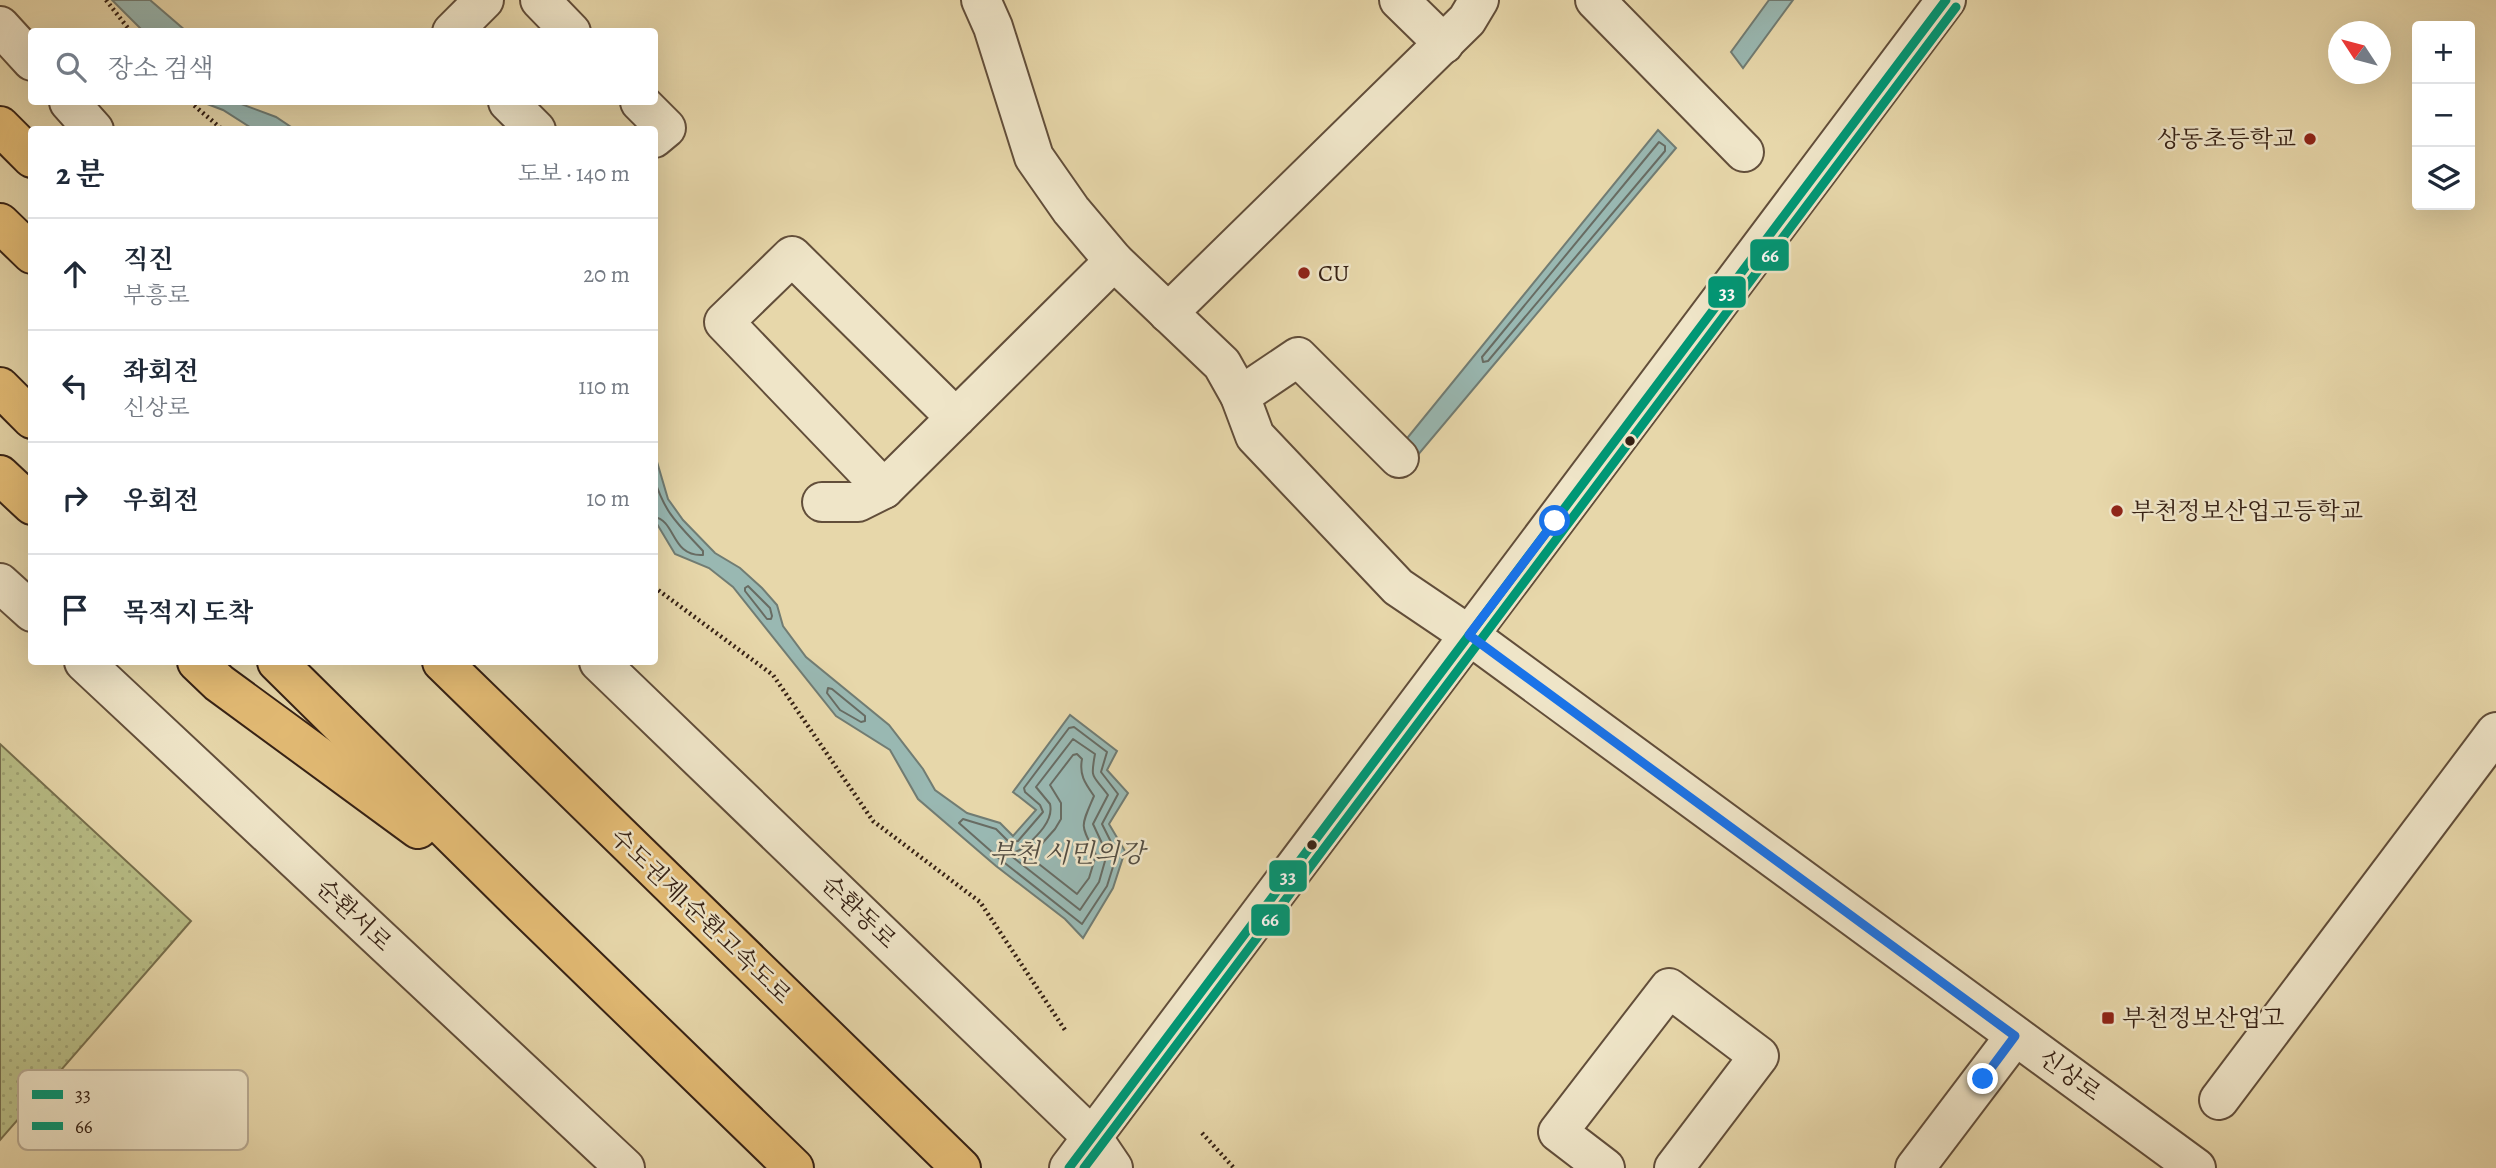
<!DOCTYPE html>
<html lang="ko">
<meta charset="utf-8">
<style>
body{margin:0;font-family:Alegreya,"Noto Serif KR",serif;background:#f2f2f3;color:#1f2937}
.controls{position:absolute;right:21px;top:21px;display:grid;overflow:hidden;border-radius:7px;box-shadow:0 7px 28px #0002}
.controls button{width:63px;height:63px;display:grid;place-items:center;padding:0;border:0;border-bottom:2px solid #e0e1e3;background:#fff;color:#1f2937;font:35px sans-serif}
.compass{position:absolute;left:2328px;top:21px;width:63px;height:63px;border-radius:50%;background:#fff;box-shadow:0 7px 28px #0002;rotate:306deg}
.stop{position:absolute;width:21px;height:21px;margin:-16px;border:5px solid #1a73e8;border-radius:50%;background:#fff}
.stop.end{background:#1a73e8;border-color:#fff;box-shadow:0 2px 7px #0008}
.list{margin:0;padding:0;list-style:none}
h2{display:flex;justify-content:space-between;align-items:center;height:91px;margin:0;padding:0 28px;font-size:30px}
h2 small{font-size:23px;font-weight:400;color:#747a83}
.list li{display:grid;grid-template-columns:46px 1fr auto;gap:21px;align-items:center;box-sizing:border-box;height:112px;padding:0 28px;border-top:2px solid #e0e1e3}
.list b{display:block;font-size:26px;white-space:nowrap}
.list p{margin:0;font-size:23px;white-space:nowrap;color:#747a83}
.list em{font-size:23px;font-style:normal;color:#747a83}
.icon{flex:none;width:38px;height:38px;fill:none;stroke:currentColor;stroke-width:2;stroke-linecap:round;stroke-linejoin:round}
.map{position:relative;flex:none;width:2496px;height:1168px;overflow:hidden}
.search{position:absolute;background:#fff;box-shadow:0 7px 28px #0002;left:28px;top:28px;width:630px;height:77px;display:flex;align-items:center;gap:18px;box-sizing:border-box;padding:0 24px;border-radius:7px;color:#747a83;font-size:26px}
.panel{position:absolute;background:#fff;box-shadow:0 7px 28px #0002;left:28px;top:126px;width:630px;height:539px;border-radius:7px}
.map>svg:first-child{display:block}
</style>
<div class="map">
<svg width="2496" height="1168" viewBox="0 0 2496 1168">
<defs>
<pattern id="grass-dots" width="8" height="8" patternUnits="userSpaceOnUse" patternTransform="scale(1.75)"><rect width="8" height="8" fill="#b8bd86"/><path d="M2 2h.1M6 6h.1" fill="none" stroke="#9fa273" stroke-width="1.8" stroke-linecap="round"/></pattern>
</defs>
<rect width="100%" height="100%" fill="#e7d7aa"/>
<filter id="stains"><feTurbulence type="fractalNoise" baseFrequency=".00286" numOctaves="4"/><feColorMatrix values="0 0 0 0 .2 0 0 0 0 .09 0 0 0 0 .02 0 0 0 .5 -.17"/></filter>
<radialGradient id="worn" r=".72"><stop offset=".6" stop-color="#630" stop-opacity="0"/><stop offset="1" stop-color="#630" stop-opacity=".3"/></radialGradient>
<!-- grass -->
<path fill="url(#grass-dots)" stroke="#776f4d" stroke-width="2" d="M0,744l191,177 -191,219z"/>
<!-- water -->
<g fill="#99b8b2" stroke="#717c73" stroke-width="2">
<path d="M112,0h38l36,31h-43z"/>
<path d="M1769,0h24l-50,68 -12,-16z"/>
<path d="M202,102h34l40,15 18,12h-41l-30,-19z"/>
<path d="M1658,130l18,18 -259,308 -13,-14z"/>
<path d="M655,455l13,44 15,21 32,33 25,15 22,20 15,17 6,21 23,31 83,68 34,44 12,21 32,23 33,10 13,13 23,-26 -23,-18 57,-77 47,36 -10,19 21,23 -19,31 16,27 -12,37 -30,50 -18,-19 -69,-53 -78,-67 -28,-49 -54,-34 -103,-129 -24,-19 -34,-14 -18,-30 -2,-10z"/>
</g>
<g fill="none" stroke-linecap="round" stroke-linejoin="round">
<!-- shore -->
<g stroke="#686c63" stroke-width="2">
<path d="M1659,142l6,4v5l-177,210 -5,1 -1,-5z"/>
<path d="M654,478c11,36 24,46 49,73v4c-32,2 -27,-35 -49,-38"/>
<path d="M748,586l22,22 2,8 -1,3h-4l-22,-28v-3z"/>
<path d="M828,688l4,1 33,27v5l-4,1 -21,-12 -13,-17z"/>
<path d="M1074,727l33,25 -6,20 17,22 -16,30 15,30 -10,32 -25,38 -81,-64 -42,-37 4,-4 33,10 13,13 9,-1 25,-29 -3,-7 -15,-13 -1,-4 45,-60z"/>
<path d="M1073,739l22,15c-5,27 -2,20 13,41l-15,29 14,30 -8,28 -19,28 -70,-55c4,-4 10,-4 15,-8 11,-10 29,-26 25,-43l-14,-17z"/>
<path d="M1077,754l5,5c-3,16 3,24 12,37 -14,33 -14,27 2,59l-7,23 -12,16 -47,-37 25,-28 6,-10v-16l-11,-18 23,-30z"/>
</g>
<!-- minor casing -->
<g stroke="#624e3a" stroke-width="42">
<g id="minor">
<path d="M540,0l31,32"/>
<path d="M981,0l12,27 41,130 37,53 43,51 108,103 18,32 15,40 143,151 71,48 727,533"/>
<path d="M1399,0l45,44"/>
<path d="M1595,0l149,152"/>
<path d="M0,26l32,35"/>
<path d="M452,32l32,-32"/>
<path d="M69,102l25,28"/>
<path d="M508,102l28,28"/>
<path d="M640,102l26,26 -12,10"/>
<path d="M1168,313l299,-293 12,-20"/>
<path d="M1240,396l58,-39 101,101"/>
<path d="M956,418l-164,-162 -68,66 160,167 230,-228"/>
<path d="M822,502h36l26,-13"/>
<path d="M0,583l32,29"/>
<path d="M84,662l541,506"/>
<path d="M599,662l493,475 21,31"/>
<path d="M2219,1100l277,-368"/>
<path d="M1069,1168l877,-1168"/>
<path d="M1605,1168l-47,-36 111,-144 90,68 -85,112"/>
<path d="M1915,1168l100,-132"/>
</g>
</g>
<!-- highway casing -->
<g stroke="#362114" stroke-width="42">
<g id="highway">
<path d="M0,126l32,32"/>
<path d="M0,223l32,31"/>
<path d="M0,387l32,32"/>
<path d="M0,475l32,30"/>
<path d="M197,662l22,21 199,146"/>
<path d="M277,662l246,243 271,263"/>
<path d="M442,662l519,506"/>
</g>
</g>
<!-- path -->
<g stroke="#362114" stroke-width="4.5" stroke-dasharray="2 3.5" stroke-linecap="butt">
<path d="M106,0l25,32"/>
<path d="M190,102l33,28"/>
<path d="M654,587l119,88 100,146 107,81 85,128"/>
<path d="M1202,1133l32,35"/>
</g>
<!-- minor -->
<use href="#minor" stroke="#efe5c8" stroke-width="38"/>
<!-- highway -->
<use href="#highway" stroke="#e4bc75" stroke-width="38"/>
<!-- bus-1 casing -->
<g stroke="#efe5c8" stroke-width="14">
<path id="bus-1" d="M1069,1168l877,-1168"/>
</g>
<!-- bus-2 casing -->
<g stroke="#efe5c8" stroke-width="14">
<path id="bus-2" d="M1084,1168l872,-1161"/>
</g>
<!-- bus-1 -->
<use href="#bus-1" stroke="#009775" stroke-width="9"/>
<!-- bus-2 -->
<use href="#bus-2" stroke="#009775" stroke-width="9"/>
</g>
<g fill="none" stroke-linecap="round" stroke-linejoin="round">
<!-- route -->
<path stroke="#1a73e8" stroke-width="9" d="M1555,521l-86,114 546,401 -32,43"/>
</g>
<!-- markers -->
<g fill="#8f2418" stroke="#efe5c8" stroke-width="2.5">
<circle cx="2310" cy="139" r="7"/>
<circle cx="1304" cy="273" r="7"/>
<circle cx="2117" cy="511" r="7"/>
<rect x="2101" y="1011" width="14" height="14" rx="3.5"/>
</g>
<g fill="#362114" stroke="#efe5c8" stroke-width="2.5">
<circle cx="1630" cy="441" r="6"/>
<circle cx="1312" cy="845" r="6"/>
</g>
<g text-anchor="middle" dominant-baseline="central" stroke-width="5" stroke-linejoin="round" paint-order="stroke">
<!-- poi labels -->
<g font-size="24" fill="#362114" stroke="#efe5c8" text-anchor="start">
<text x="2296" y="139" text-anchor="end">상동초등학교</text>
<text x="1318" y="273">CU</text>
<text x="2131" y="511">부천정보산업고등학교</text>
<text x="2122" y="1018">부천정보산업고</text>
</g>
<!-- street labels -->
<g font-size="24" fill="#362114" stroke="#efe5c8">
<text transform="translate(859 912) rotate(44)">순환동로</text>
<text transform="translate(354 915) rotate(43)">순환서로</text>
<text transform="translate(701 916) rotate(44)">수도권제1순환고속도로</text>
<text transform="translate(2070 1075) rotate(36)">신상로</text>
</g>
<!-- water labels -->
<g font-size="26" font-style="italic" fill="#544e43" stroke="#efe5c8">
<text x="1067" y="853">부천 시민의강</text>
</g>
</g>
<!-- legend -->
<rect x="18" y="1070" width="230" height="80" rx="10" fill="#efe5c8" stroke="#b8aa92" stroke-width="2"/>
<rect x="32" y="1090" width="31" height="9" fill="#009775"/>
<rect x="32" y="1122" width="31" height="8" fill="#009775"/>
<g font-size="19" fill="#362114">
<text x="75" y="1101">33</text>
<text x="75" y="1133">66</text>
</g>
<g stroke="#efe5c8" stroke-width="2.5">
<rect x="1749" y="238" width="41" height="34" rx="7" fill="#009775"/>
<rect x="1707" y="275" width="40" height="34" rx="7" fill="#009775"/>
<rect x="1268" y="859" width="40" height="34" rx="7" fill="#009775"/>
<rect x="1250" y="903" width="41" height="34" rx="7" fill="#009775"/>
</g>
<g font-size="19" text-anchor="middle" font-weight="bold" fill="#fff">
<text x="1770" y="262">66</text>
<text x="1727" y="299">33</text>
<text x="1288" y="883">33</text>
<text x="1270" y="926">66</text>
</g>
<rect width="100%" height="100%" filter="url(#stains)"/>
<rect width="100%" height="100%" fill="url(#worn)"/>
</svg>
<div class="controls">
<button>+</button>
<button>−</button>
<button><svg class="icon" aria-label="layers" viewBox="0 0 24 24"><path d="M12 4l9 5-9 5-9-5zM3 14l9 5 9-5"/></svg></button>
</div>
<svg class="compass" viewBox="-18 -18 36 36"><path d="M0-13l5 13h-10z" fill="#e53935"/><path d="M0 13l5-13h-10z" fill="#747a83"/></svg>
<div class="stop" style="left:1555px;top:521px"></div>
<div class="stop end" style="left:1983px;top:1079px"></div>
<div class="search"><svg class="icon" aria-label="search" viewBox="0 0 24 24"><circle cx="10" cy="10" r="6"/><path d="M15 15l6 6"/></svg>장소 검색</div>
<section class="panel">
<h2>2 분<small>도보 · 140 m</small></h2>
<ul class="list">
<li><svg class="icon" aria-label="ahead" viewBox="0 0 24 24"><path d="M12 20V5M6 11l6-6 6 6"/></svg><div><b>직진</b><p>부흥로</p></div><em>20 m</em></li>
<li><svg class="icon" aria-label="left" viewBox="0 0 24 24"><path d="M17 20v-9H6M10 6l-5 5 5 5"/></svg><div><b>좌회전</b><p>신상로</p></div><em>110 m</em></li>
<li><svg class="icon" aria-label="right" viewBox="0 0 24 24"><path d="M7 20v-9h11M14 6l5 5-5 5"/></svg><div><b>우회전</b></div><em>10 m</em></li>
<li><svg class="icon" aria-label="arrive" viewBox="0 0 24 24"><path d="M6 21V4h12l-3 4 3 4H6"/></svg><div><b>목적지 도착</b></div></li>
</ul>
</section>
</div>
